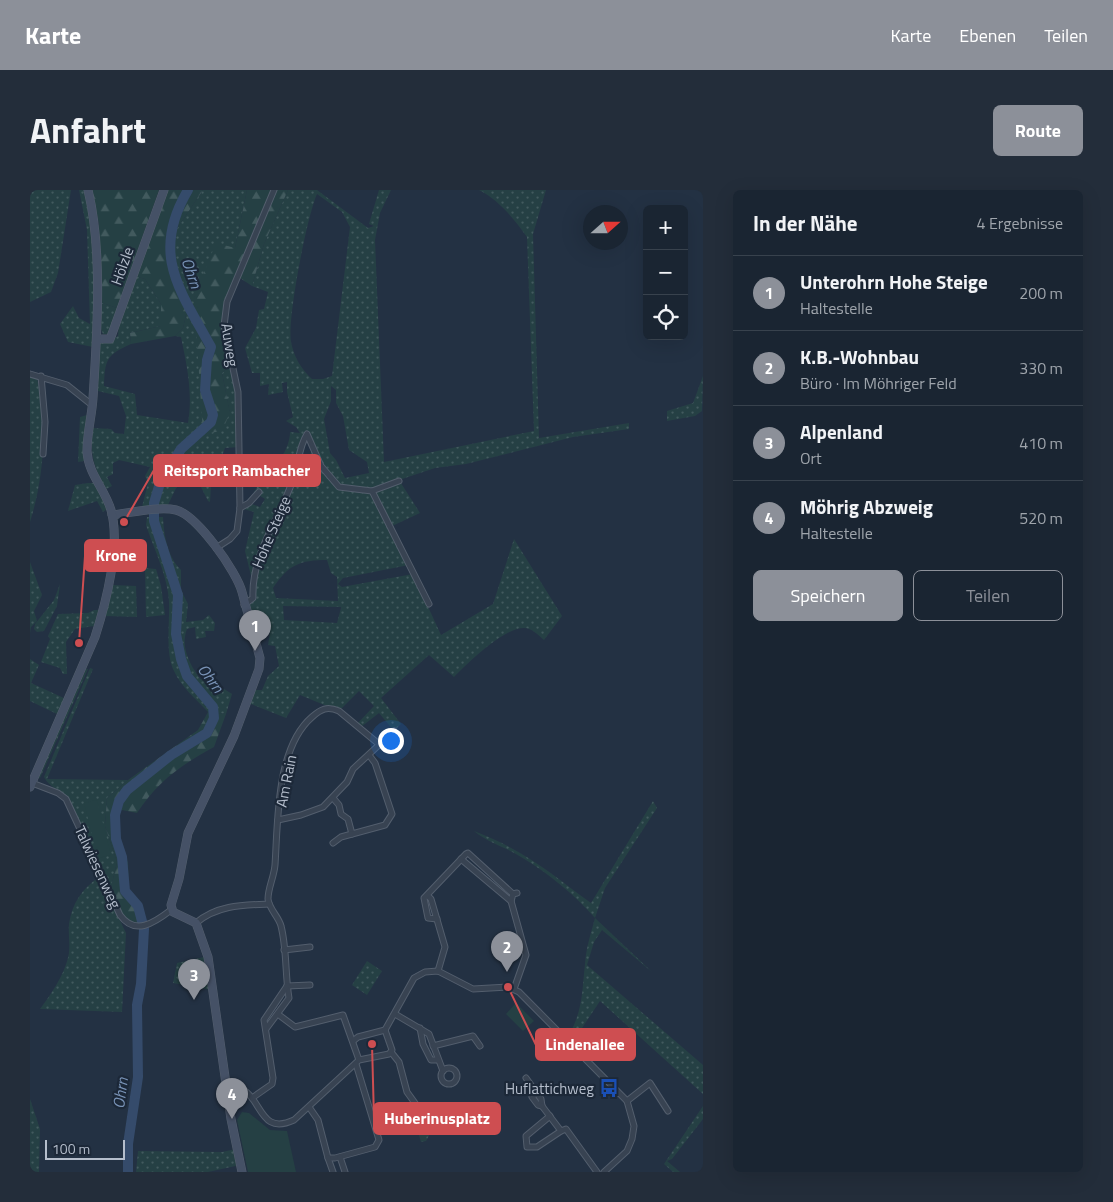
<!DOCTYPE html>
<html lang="de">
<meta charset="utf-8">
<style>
body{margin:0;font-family:"Titillium Web",sans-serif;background:#232d3a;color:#f1f3f6}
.controls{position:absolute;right:15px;top:15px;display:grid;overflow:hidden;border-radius:8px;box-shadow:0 5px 20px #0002}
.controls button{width:45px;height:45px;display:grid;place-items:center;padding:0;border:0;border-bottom:1px solid #38424d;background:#1a2532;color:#f1f3f6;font:25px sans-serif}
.compass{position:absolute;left:553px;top:15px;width:45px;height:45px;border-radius:50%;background:#1a2532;box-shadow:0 5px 20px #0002;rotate:69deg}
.scale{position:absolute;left:15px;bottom:12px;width:80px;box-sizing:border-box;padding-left:5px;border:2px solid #b5becc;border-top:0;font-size:14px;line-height:18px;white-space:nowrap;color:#b5becc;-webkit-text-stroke:4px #1c2838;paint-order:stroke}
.you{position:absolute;left:360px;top:550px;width:18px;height:18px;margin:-12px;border:4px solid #fff;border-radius:50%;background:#1a73e8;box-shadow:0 0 0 8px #1a73e833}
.badge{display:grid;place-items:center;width:32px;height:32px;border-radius:50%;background:#8c9099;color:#fff;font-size:16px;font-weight:700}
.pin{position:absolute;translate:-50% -41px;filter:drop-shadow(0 1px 2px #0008)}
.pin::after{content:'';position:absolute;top:26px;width:18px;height:15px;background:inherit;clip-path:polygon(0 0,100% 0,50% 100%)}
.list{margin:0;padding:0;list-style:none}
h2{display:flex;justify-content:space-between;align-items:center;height:65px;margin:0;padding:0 20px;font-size:21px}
h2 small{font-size:16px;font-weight:400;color:#9fa5ac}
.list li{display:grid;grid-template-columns:32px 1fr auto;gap:15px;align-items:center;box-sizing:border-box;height:75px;padding:0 20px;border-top:1px solid #38424d}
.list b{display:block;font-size:19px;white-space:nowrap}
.list p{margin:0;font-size:16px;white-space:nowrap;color:#9fa5ac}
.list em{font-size:16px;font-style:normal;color:#9fa5ac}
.actions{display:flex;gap:10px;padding:15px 20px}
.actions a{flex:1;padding:11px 0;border:1px solid #8c9099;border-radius:8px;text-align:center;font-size:18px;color:#8c9099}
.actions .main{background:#8c9099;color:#fff}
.icon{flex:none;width:28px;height:28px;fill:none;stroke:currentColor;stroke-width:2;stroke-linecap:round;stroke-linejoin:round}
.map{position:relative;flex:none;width:673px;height:982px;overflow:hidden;border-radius:8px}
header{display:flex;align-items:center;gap:30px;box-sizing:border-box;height:70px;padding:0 25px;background:#8c9099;color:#fff}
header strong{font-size:24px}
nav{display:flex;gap:28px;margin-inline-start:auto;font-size:18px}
.intro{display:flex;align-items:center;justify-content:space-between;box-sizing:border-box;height:120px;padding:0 30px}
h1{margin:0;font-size:35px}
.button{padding:12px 22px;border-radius:8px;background:#8c9099;color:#fff;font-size:18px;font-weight:700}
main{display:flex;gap:30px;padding:0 30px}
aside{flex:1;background:#1a2532;border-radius:8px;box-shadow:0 5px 20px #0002}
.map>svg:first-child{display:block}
</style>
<header>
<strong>Karte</strong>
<nav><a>Karte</a><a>Ebenen</a><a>Teilen</a></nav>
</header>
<div class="intro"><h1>Anfahrt</h1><a class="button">Route</a></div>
<main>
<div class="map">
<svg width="673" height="982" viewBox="0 0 673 982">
<defs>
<pattern id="green-dots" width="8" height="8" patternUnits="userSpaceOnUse" patternTransform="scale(1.25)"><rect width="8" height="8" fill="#254044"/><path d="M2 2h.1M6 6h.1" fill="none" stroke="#425a5e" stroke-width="1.8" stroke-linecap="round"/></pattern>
<pattern id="forest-firs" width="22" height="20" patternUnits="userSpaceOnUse" patternTransform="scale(1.25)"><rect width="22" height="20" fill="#254044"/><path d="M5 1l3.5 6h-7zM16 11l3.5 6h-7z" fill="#425a5e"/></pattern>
</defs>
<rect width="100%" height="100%" fill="#233143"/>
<!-- green -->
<g fill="url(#green-dots)" fill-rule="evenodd">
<path d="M0,0h41l-13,83 -7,19 -21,10z"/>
<path d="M49,0h9l5,42v115l-25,-5 -8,-18 13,-18 6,12 11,6 -3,-94z"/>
<path d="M173,0h44l-12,58 -41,49 36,117 -8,-41 10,-10 6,29 1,55 -14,1 -14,37 -1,17 -2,-1 -12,-24 3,-13 -10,-3 -22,46h-25l6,-24 -3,-7 5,-9 -31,-7 -6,3v11l-6,3 5,9 -6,3c-13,-24 -16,-34 -13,-61l18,1 4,4 9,1 2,-18 -7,-20 -21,-5 1,-48 10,-1 9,-6 1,-12 16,-48 10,3 16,25v22l-31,7 1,11c-25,11 -26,16 -27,42l31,8 2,21 51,8c5,-30 -1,-57 -7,-86l-6,-1 8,-8 5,-22 -15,-37 -1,-33z"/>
<path d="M258,0h29l51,38 6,-2 -5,-2 10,-34h12l-11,23 -5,27 9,222 150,-31 -7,-194c-14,-19 -27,-36 -48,-47h67l-13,44 6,204 90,-15v6l-56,8 -107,27 -31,4 -36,12 21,33 -30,14 19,38 -66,13 -5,6 4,3 71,-13 28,61 52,-31 21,-65 48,77 -18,24c-6,-5 -12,-12 -20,-12 -21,0 -56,35 -70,49l-25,-22 -48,43 20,26 -7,7 -15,-18 -18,14 -4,-3 17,-18 -15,-15 -20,20 -39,-16 -14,23 -40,-16 4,-12h12l6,-14 11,-10 -4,-20 -7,-1 2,-12 -13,-3 -1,-5 9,-5 -9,-10 -9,3 -3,-8 6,-3 2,-22 -7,-29 9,-39 -14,-4 9,-5 11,4 5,-8 -11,-7 10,-16 4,3c9,-14 22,-31 22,-47l10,1 -4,-6 -10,-6 7,-4 -6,-25v-10l-5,1 1,9 -15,3 1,-11 -9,2v-13h-8l-7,-25 11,-20 3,-18 5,-1 4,-17 -16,-6 12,-42zM287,4l25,18 8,15 -18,149 -9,3h-11c-11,-10 -18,-22 -21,-37 -4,-23 16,-126 26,-148zM301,196l5,4v13l7,13 6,34 18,12 2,11 -24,5 -9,-18 -6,-7 -6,-34 7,-18zM277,244l6,13 -8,20 -12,12zM297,370l4,13 6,4 1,24 -62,-3 -3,-10c15,-23 27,-28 54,-28zM253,416l58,1v1l-4,15 -53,-3z"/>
<path d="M70,112l17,6 -6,23 -4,3h-4l-4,-10z"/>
<path d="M0,186l7,2c11,46 7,99 -7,144z"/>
<path d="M673,186l-1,35 -7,5 -28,5v-10l26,-8z"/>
<path d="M57,225l-3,46 -6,1 2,-45z"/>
<path d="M58,293h6l9,12 4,14 -4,3 -6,-11 -29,10 7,-26z"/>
<path d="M117,327h16c1,18 4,39 18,53v20l7,14 -2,18 17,-2 6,-5 6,8 -1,8h-9l1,6 -10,2 -1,-12 -8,2c-7,18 3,35 13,50l10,1 22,14 -6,20 -18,-2c-12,-13 -27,-25 -34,-41 -9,-18 -4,-49 -5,-69 -1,-25 -15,-53 -23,-77z"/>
<path d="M0,372l12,33 -8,16 3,10 -6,6 -1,6z"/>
<path d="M115,378l11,1 5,17 4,29 -19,2z"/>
<path d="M30,394l-3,22 -13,25 -7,1 -3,-3 1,-5 19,-24z"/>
<path d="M83,395l23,1 1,31 -32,-1z"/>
<path d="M64,420h5l-5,16 -19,3 -9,13 1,32h-4l-3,-6 -19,-6 9,-23 -2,-3 10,-22 30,-1z"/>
<path d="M0,469l9,6 -8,18 35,16 -7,16 -29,-14z"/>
<path d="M60,478l3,1 -46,110 81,1 -21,18 -2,28 12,36 -7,30 -42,-93c-8,-9 -19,-12 -24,-22z"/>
<path d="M56,479h2l-48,109 -3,-1z"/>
<path d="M623,611l4,7 -52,80 -10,30 57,54 -50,-42 -8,12 -7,23 116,100v29l-103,-93 -26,39 -5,-5c14,-25 13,-44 16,-71 1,-16 6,-31 10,-46 -20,-23 -47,-45 -74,-61 -15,-10 -33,-14 -47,-26 50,19 75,41 117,72z"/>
<path d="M69,687l27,56 -4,79 -82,-3c11,-15 23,-32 28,-51 3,-11 0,-23 1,-34 3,-21 13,-35 30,-47z"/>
<path d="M174,767l7,33 -38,-7 4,-20z"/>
<path d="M337,771l15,10 -15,24 -15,-10z"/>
<path d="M0,909l10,30 -1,43h-9z"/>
<path d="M673,916v13l-31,40 -5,2 13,11h-7l-9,-8z"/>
<path d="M388,923l14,17 -6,11 -5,1 -7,-24z"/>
<path d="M206,959l4,16 -32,7h-72l2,-21 84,1z"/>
</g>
<!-- forest -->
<g fill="url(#forest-firs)">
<path d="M62,0h67l-42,118 -17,-6 -1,-78z"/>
<path d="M137,0h36l-31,46 1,33 15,37 -5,22 -8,8 -44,8 -1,-11 31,-7v-22l-16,-25 -10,-3z"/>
<path d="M217,0h41l-24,54 -12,42 -15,-10c-14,37 -13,49 -5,87l-10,10 8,40 -8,18 -19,3 -9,-137 22,-54 19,5z"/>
<path d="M178,522l18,2 -12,33c-34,19 -55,33 -77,66l-15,-3 -6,5 3,30 9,17 1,34 11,20 1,7 -7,2 -11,-7 -13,-26 7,-30 -12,-36 2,-28 21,-18 70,-50z"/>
</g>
<!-- pitch -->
<g fill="#254044">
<path d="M67,610l14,55 -13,3 -14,-55z"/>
<path d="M486,813l18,18 -11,10 -17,-17z"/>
<path d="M212,922l7,1 21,17 17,1 9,41h-48l-11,-52z"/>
</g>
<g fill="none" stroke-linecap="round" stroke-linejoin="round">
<!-- river -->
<path stroke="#354b6b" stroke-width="10" d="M98,982v-28l10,-67 -1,-72 4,-21 3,-55 -6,-23 -13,-15 -3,-34 -6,-18 -1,-24 4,-14 8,-11 44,-35 36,-22 7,-15 -1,-11 -26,-31 -6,-17 -5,-25 2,-39 -24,-74v-18l6,-20 21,-34 30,-27 2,-7 -8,-25 2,-30 4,-13c-31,-57 -61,-93 -23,-157"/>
<!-- street casing -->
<g stroke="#535e6d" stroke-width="7">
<g id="street">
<path d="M0,184l37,11 25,20"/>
<path d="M11,186l4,46 -2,32"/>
<path d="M342,301l57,113"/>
<path d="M210,318l9,-5 10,-11"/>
<path d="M186,358l14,-9 7,-8 3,-23 -2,-116 -14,-66 3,-24 47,-112"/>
<path d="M214,415l9,-7c-2,-46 29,-82 42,-124 4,-14 4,-27 12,-40l14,32 18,21 33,4 27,-10"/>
<path d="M2,593l26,10 8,6 54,116c15,21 34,8 51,-5"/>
<path d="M303,608l6,7 2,9 7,5 4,15"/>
<path d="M248,630l23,-5 22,-8 24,-25 6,-13 41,-38"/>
<path d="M303,653l8,-6 44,-12 7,-11 -17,-51 -6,-8"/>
<path d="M431,669l50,42"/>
<path d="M398,706l3,3 14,48 -7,24"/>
<path d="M407,729l-9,-1 -4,-20 42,-44 2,-1 45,41"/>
<path d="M166,733c21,-18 47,-18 73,-19"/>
<path d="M254,760l26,-3"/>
<path d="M257,796l23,-1"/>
<path d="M484,799l12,-34 -15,-54 2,-7 4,-1"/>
<path d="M365,824l34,20 14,37"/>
<path d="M249,825l16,12 48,-12 16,45"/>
<path d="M390,838l3,16 8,16h7"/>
<path d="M236,839l23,-31c-4,-23 -2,-49 -8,-72 -2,-9 -12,-17 -13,-27 0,-11 6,-22 7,-34 3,-44 1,-117 37,-148 9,-8 15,-11 27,-6l41,34"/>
<path d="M355,840l29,-52 11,-6 13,-1 35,18 35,-2 11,5 108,109 7,25 -2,13 -5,12 -23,21"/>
<path d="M323,851l5,-4 27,-7"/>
<path d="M403,856l40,-10 7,10"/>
<path d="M361,862l8,10 8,30 18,25"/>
<circle cx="419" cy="886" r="8"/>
<path d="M496,888l15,21 1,7 19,25 5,-2 31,43"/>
<path d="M196,896c39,-3 27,53 68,34l65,-60 30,-6 3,-4 -7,-20"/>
<path d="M507,903l-5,4 6,8 4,1"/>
<path d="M222,908l20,-14 1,-6 -9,-58 23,-34"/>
<path d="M597,911l23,-18 18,28"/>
<path d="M279,917l9,13 10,38h7l40,-11 4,-7 -23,-76"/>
<path d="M520,926l-24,20 1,11h10l24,-16"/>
<path d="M310,967l5,15"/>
<path d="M298,968l5,14"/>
</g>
</g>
<!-- secondary casing -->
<g stroke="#535e6d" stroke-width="9">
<g id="secondary">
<path d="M67,149h13l2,-5 52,-144"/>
<path d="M82,325c18,-2 47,-9 64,-5 21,5 61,62 66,82 6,22 12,44 18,66l-1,11 -25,67 -46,97 -9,46 -8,26 2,7 23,11 12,34 23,162 11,53"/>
<path d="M0,597l65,-150c11,-34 26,-92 16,-127 -6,-21 -23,-36 -24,-59 0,-18 5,-36 6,-53 4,-63 10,-147 -5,-208"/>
</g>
</g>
<!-- street -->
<use href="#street" stroke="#384352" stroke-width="5"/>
<!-- secondary -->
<use href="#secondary" stroke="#455166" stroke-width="8"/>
</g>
<!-- icons -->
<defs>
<g id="bus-bare" transform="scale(1.5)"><path d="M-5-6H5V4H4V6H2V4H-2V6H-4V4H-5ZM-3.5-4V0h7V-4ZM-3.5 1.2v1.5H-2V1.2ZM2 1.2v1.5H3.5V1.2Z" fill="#1a4fb4" stroke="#1c2838" stroke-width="2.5" paint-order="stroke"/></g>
</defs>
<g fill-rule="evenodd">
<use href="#bus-bare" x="579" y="898"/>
</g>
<g text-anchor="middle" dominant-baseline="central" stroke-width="4.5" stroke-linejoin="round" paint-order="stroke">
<!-- street labels -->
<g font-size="15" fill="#b5becc" stroke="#1c2838">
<text transform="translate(92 76) rotate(-70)">Hölzle</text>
<text transform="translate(200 155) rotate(81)">Auweg</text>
<text transform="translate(241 342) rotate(-67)">Hohe Steige</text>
<text transform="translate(256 591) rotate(-79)">Am Rain</text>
<text transform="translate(68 677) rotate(65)">Talwiesenweg</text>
</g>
<!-- poi labels -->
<g font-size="15" fill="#b5becc" stroke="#1c2838" text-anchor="end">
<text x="564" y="898">Huflattichweg</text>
</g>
<!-- water labels -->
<g font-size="16" font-style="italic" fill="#7993b7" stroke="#1c2838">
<text transform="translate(162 83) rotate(71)">Ohrn</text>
<text transform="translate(181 488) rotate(53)">Ohrn</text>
<text transform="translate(90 903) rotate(-83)">Ohrn</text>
</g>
</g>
<!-- callouts -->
<path fill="none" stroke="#ce4e51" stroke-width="2" d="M94 332L124 280M49 453L55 366M478 797L506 855M342 854L344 929"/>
<g fill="#ce4e51" stroke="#1c2838" stroke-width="2">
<circle cx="94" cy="332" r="5"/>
<circle cx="49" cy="453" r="5"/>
<circle cx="478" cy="797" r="5"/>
<circle cx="342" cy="854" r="5"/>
</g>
<g fill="#ce4e51" stroke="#ce4e51" stroke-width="2">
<rect x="124" y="265" width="166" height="31" rx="5"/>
<rect x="55" y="350" width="61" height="31" rx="5"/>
<rect x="506" y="839" width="99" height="31" rx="5"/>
<rect x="344" y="913" width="126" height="31" rx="5"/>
</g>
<g font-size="16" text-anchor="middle" font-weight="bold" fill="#fff">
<text x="207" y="286">Reitsport Rambacher</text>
<text x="86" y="371">Krone</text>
<text x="555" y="860">Lindenallee</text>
<text x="407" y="934">Huberinusplatz</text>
</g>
</svg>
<div class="controls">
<button>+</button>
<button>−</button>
<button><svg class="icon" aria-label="locate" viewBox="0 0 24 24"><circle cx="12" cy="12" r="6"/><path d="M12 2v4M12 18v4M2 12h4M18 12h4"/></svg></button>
</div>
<svg class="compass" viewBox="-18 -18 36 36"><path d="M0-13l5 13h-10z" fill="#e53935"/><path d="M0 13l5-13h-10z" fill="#9fa5ac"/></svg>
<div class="scale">100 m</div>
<div class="you"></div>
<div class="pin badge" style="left:225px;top:461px">1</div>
<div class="pin badge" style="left:477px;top:782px">2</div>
<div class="pin badge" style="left:164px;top:810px">3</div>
<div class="pin badge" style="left:202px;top:929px">4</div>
</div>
<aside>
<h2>In der Nähe<small>4 Ergebnisse</small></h2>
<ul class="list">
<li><span class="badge">1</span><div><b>Unterohrn Hohe Steige</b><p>Haltestelle</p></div><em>200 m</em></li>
<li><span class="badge">2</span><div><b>K.B.-Wohnbau</b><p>Büro · Im Möhriger Feld</p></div><em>330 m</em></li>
<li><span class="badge">3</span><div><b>Alpenland</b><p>Ort</p></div><em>410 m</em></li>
<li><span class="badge">4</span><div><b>Möhrig Abzweig</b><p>Haltestelle</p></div><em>520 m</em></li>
</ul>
<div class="actions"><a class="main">Speichern</a><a>Teilen</a></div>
</aside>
</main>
